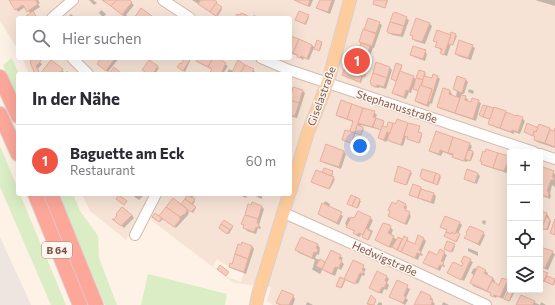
<!DOCTYPE html>
<html lang="de">
<meta charset="utf-8">
<style>
body{margin:0;font-family:Commissioner,sans-serif;background:#f7f7f7;color:#2b2b33}
.controls{position:absolute;right:12px;bottom:12px;display:grid;overflow:hidden;border-radius:4px;box-shadow:0 4px 16px #0002}
.controls button{width:36px;height:36px;display:grid;place-items:center;padding:0;border:0;border-bottom:1px solid #e1e1e2;background:#fff;color:#2b2b33;font:20px sans-serif}
.you{position:absolute;left:360px;top:146px;width:14px;height:14px;margin:-10px;border:3px solid #fff;border-radius:50%;background:#1a73e8;box-shadow:0 0 0 6px #1a73e833}
.badge{display:grid;place-items:center;width:26px;height:26px;border-radius:50%;background:#ef5445;color:#fff;font-size:13px;font-weight:700}
.pin{position:absolute;translate:-50% -50%;border:2px solid #fff;box-shadow:0 1px 4px #0006}
.list{margin:0;padding:0;list-style:none}
h2{display:flex;justify-content:space-between;align-items:center;height:52px;margin:0;padding:0 16px;font-size:17px}
h2 small{font-size:13px;font-weight:400;color:#7c7c81}
.list li{display:grid;grid-template-columns:26px 1fr auto;gap:12px;align-items:center;box-sizing:border-box;height:72px;padding:0 16px;border-top:1px solid #e1e1e2}
.list b{display:block;font-size:15px;white-space:nowrap}
.list p{margin:0;font-size:13px;white-space:nowrap;color:#7c7c81}
.list em{font-size:13px;font-style:normal;color:#7c7c81}
.icon{flex:none;width:22px;height:22px;fill:none;stroke:currentColor;stroke-width:2;stroke-linecap:round;stroke-linejoin:round}
.map{position:relative;flex:none;width:555px;height:305px;overflow:hidden}
.search{position:absolute;background:#fff;box-shadow:0 4px 16px #0002;left:16px;top:16px;width:276px;height:44px;display:flex;align-items:center;gap:10px;box-sizing:border-box;padding:0 14px;border-radius:4px;color:#7c7c81;font-size:15px}
.panel{position:absolute;background:#fff;box-shadow:0 4px 16px #0002;left:16px;top:72px;width:276px;height:124px;border-radius:4px}
.map>svg:first-child{display:block}
</style>
<div class="map">
<svg width="555" height="305" viewBox="0 0 555 305">
<rect width="100%" height="100%" fill="#fef2e7"/>
<!-- residential -->
<path fill="#f6e3d5" fill-rule="evenodd" d="M0,0h555v305h-282l-6,-4 4,-14 -37,-4 -91,-69 -17,26 -36,-29 -8,-17h208v-120h-261l-7,-16h268v-40h-272v32l-18,-29zM510,152h30v138h-30zM217,259l12,8 15,5 -3,10 -14,-5 -14,-11z"/>
<!-- industrial -->
<path fill="#eee5e1" d="M0,237l31,68h-31z"/>
<!-- green -->
<g fill="#daedc4">
<path d="M12,58l7,16h-1v26l-15,-35z"/>
<path d="M0,146l18,43v5h2l46,111h-15l-51,-118z"/>
<path d="M59,194h14l7,17 18,25 1,22 18,47h-12z"/>
<path d="M148,274l79,20 -2,11h-84z"/>
</g>
<!-- shadow -->
<g fill="#0003">
<path d="M10,0h28l2,3 -2,1 2,3 -8,5 4,6h-8l3,-4 -6,-7 -7,5z"/>
<path d="M89,0h4l4,3 -3,2z"/>
<path d="M103,0h25l6,5 -8,10 4,3h-9l2,-3z"/>
<path d="M192,0h20l10,9 -4,7z"/>
<path d="M295,0h18l-3,7 -12,-5z"/>
<path d="M321,0h14l-5,14 -10,-4 -2,-2z"/>
<path d="M375,0h12l1,1 -3,7 -10,-3 -1,-1z"/>
<path d="M535,0h20v6z"/>
<path d="M101,10l5,4 -3,3 -4,-4z"/>
<path d="M71,14l4,4h-8z"/>
<path d="M254,15l5,3h-7z"/>
<path d="M308,16l1,1 -3,8 -9,-5z"/>
<path d="M406,18l3,2 -6,17 -11,-2 -3,-3z"/>
<path d="M417,20l13,4 2,2 -7,18 -10,-3 -2,-2 1,-2 -2,-2z"/>
<path d="M379,23l3,2 -8,23h-1l-5,14 -1,-1 -3,7 2,1 -2,4 2,2 -1,2 -2,-1 -2,7 -17,-7 -1,-1 9,-3 10,-28 -2,-2 4,-12z"/>
<path d="M451,33l6,3 -4,9 -2,-1 -4,12 -3,-1 -3,-2 1,-2 -5,-4 1,-3 -3,-3 16,-5z"/>
<path d="M290,37l22,8 3,3 6,-5 1,1 -2,7 -6,-3 -5,12 -5,-2 -1,2 -5,-4 -8,-3z"/>
<path d="M472,46l3,2 -4,12 -13,-4 -2,-3z"/>
<path d="M425,51l2,3 -2,7 -11,-4 -3,-3z"/>
<path d="M35,58l7,6 -4,5 2,5h-4z"/>
<path d="M103,58h16l-11,14 -8,-6z"/>
<path d="M185,58h4l-1,2 2,1 -5,11 -6,-4 7,-9z"/>
<path d="M198,58h17l13,8 -5,8h-13l3,-4 -14,-7 -2,-2z"/>
<path d="M149,61l10,7 -4,6h-6z"/>
<path d="M401,66l1,1 -2,5 13,5 4,3 3,-9 6,3 -2,3 8,3 6,-3 2,2 -7,21 -1,4 -2,-1 -1,4 -11,-4 -2,-2 4,-10 -7,-4 -2,6 -2,-1 -3,7 -10,-4 -3,-2 4,-12 -5,-2z"/>
<path d="M390,68l2,2 -6,19 -7,-2v1l-5,-1 -2,-3z"/>
<path d="M229,69l4,2 20,-1 2,2 -1,2h-28z"/>
<path d="M62,70l3,3 2,-2 3,3h-29z"/>
<path d="M466,80l2,2 -4,12h-2v2l6,3 -1,3 4,1 7,-2 3,2 -5,18 -35,-12 -3,-2 12,-16 2,3 -1,2 8,2 -3,-2 1,-4 -3,-3z"/>
<path d="M294,88l9,3 2,2 -8,25 -7,-2v-17z"/>
<path d="M469,89l5,2 -1,3 -5,-2z"/>
<path d="M495,109l27,9 3,3 -5,13 -6,-2v2l-22,-8 -3,-2 2,-4 -10,-4z"/>
<path d="M374,112l3,3 -2,4 8,2 1,1 -1,5 4,2 9,-4 2,-5 21,7 1,1 -2,5 4,2 -2,8 -10,-3 -1,-2 -3,-1 -3,9 -12,-4 -3,-3 -2,3 -7,-4 3,-8 -21,-5 -1,2 4,2 -3,6 -6,-1 -3,9 -8,-3 10,-7 -3,-2 3,-9 -15,-5 -2,-2z"/>
<path d="M537,128l13,1 4,3 1,-1v17l-18,-6 -2,-3v-3l-10,-4z"/>
<path d="M470,144l2,2 -2,5 4,2 -3,8 -3,-1 -1,2 -11,-3 -3,-3 -10,-4 -2,4 -8,-3 -3,-2z"/>
<path d="M327,146l17,5 2,3 -5,15 -17,-6 -2,-2z"/>
<path d="M509,157l1,1v9l-1,-1 -2,7 -22,-7 -3,-2z"/>
<path d="M399,168l13,5 -5,12 -11,-4z"/>
<path d="M540,168l15,6v13l-3,-2 -2,9 1,1 -1,4 -10,-4z"/>
<path d="M324,169l9,4 -1,4 3,2 -5,10 -17,-7 10,-9z"/>
<path d="M423,170l17,6 1,1 -3,8 -13,-4 -3,-2z"/>
<path d="M478,174l2,2 -3,8 -9,-3 -3,-2z"/>
<path d="M413,185l21,9 2,2 -2,8 -12,-4 -3,-3v1l-8,-3z"/>
<path d="M131,194h14l-6,6z"/>
<path d="M187,194h8l-3,5 3,2 -2,4 3,3 -3,5 -6,-5 -1,1 3,3 -1,3 -12,13 -13,-9 -3,3 -6,-5 6,1 21,-12 7,-11z"/>
<path d="M237,194h8l2,2 -1,2z"/>
<path d="M256,194l6,2v3l-5,-2z"/>
<path d="M352,196l9,5 -3,7 -9,-4z"/>
<path d="M325,201l5,3 -1,4 14,8 -4,9 -18,-9 -2,-2z"/>
<path d="M253,203l9,4 2,2 -5,16 2,3 -1,1 -2,-1 -2,6 -9,-3 -4,-7z"/>
<path d="M405,204l2,3 -1,3 5,6 -4,9 -15,-7 -3,-2 2,-5 6,-5z"/>
<path d="M540,212l7,2 2,3 -1,2 3,2 -3,9 -8,-1z"/>
<path d="M132,215l2,3 -10,10 -7,-6z"/>
<path d="M348,217l7,3 15,-2 3,2 -4,9 4,2 -4,9 -5,-2v-2l-3,-2 -1,3 -3,-1 -2,-3v-1l-8,-5 1,-1 -3,-2z"/>
<path d="M446,217l14,6 2,2 -4,9 2,1 -3,7 -11,-5 2,-6 -7,-4z"/>
<path d="M483,220l3,1 -1,4 -3,-2z"/>
<path d="M389,226l4,4 -2,5 6,5 1,-2 4,2 6,-2 -1,4 9,4 3,-10 5,3 2,2 -5,12 2,2 -1,1 -2,-1 -2,5 -13,-6 -12,-8 -2,2 -12,-6 -3,-2z"/>
<path d="M232,227h1l-4,7 -8,-5z"/>
<path d="M483,233l2,2 -5,11 -14,-8z"/>
<path d="M302,238l16,7 2,3 -1,7 -2,-1 -2,4 11,5 14,-7 3,2 -2,3 3,3 -3,6 -3,-2 -3,8 -9,-4 -3,-3 -3,5 -7,-4h-1l3,-10 -16,-7 -3,-3z"/>
<path d="M242,243l10,3 2,3 -8,25 -13,-5 -3,-2 2,-2z"/>
<path d="M454,245l1,1 -2,6 -7,-3z"/>
<path d="M468,248l10,4v4l-10,-5z"/>
<path d="M540,248l12,4 3,2 -7,16 -8,-3z"/>
<path d="M440,251l7,4 -4,9 2,2v1l-3,-1 -2,5 -15,-8 13,-7z"/>
<path d="M470,260l3,2 -9,19 -15,-8 13,-6z"/>
<path d="M354,262l12,7 -2,3 1,2 -1,2 -2,-1 -4,9 -12,-5 -4,9 -4,-1 -1,-1 4,-8 4,2z"/>
<path d="M474,268l11,3 3,2 -1,3 6,2 2,3 -1,3 5,2 8,-5 3,3 -7,15 -6,-3 -1,2 -2,-1 -2,-3 -19,-8 -2,-3 4,-7 -4,-3z"/>
<path d="M540,271l7,3v3l8,4 -1,4 -14,-5z"/>
<path d="M386,276l3,3 -2,4 2,2 -2,5 -3,-1 -2,5 -12,-6z"/>
<path d="M397,282l13,7 -4,9 2,2 -3,5 -14,-8z"/>
<path d="M421,292l12,7 -1,2 3,3 -1,1h-19z"/>
<path d="M513,292l1,1 -4,8 -3,-1z"/>
<path d="M293,296l2,3 -2,6h-13l-3,-2z"/>
<path d="M521,296l19,9 1,-3 5,3h-28z"/>
<path d="M307,302l6,3h-7z"/>
<path d="M379,302l3,1v2h-5z"/>
<path d="M443,302l6,3h-7z"/>
</g>
<!-- building -->
<g fill="#f5ccbd" stroke="#e9af9c">
<path d="M9,0h29l-2,1 2,3 -11,8 -4,-7 -8,5z"/>
<path d="M102,0h15l-6,6z"/>
<path d="M117,0h13l2,2 -10,13 -11,-9z"/>
<path d="M201,0h13l3,2 -7,10 -12,-8z"/>
<path d="M294,0h16l-2,6z"/>
<path d="M320,0h12l-4,12 -12,-4z"/>
<path d="M374,0h13l-2,8 -12,-4z"/>
<path d="M216,3l6,4 -6,9 -6,-4z"/>
<path d="M141,8l11,8 -2,2h-16z"/>
<path d="M33,11l4,7h-10l-1,-2z"/>
<path d="M299,11l10,4 -4,9 -10,-4z"/>
<path d="M395,12l12,5 -3,9 -14,-4 3,-9h1z"/>
<path d="M241,13l5,2 5,3h-16l2,-4 3,1z"/>
<path d="M368,18l12,4 -4,11 -12,-3z"/>
<path d="M416,18l14,5 -8,19 -10,-3 1,-3 -3,-1z"/>
<path d="M390,22l14,4 -3,9 -13,-2 -1,-2z"/>
<path d="M363,29l13,5 -4,12 -13,-4z"/>
<path d="M437,30l14,5 -7,20 -4,-2 2,-4 -7,-2 2,-5 -4,-1z"/>
<path d="M451,32l5,2 -3,11 -5,-1 3,-9 -1,-1z"/>
<path d="M290,36l9,3 -6,14 -3,-1z"/>
<path d="M299,39l13,6 -5,14 -6,-3 -1,2 -3,-1 1,-2 -5,-2z"/>
<path d="M317,40l5,2 -3,9 -5,-2z"/>
<path d="M459,40l14,5 -5,13 -13,-4z"/>
<path d="M361,43l9,3 -4,14 -10,-3z"/>
<path d="M413,46l13,4 -3,9 -13,-4z"/>
<path d="M356,57l10,3 -2,7 -10,-3z"/>
<path d="M33,58h4l4,3 -5,5 4,8h-5l-5,-12z"/>
<path d="M101,58h14l-9,13 -9,-7z"/>
<path d="M185,58l5,2 -7,11 -6,-4 3,-4 1,1z"/>
<path d="M197,58h16l-5,9 -12,-6z"/>
<path d="M213,58h4l9,5 -5,11h-12l3,-5 -4,-2z"/>
<path d="M51,60l12,9 -4,5h-19z"/>
<path d="M149,60l9,6 -5,8h-5l-6,-4z"/>
<path d="M238,60l7,5 -5,9h-9z"/>
<path d="M376,62l14,5 -3,11 -14,-5z"/>
<path d="M396,63l6,2 -6,16 -5,-2z"/>
<path d="M354,64l11,3 -1,5 2,1 -2,4 -2,-1 -2,6 -18,-7 3,-7 7,3z"/>
<path d="M245,65l9,4 -3,5h-11z"/>
<path d="M114,67l7,6 -1,1h-11z"/>
<path d="M419,70l6,2 -2,8 -7,-2z"/>
<path d="M400,71l14,5 -5,15 -3,-1 -2,7 -12,-4z"/>
<path d="M373,73l14,5 -3,9 -7,-2 -1,2 -5,-2v-2l-1,-1z"/>
<path d="M433,74l5,2 -8,26 -2,-1 4,-12 -11,-3 3,-10 8,2z"/>
<path d="M457,76l9,3 -4,14 -9,-4z"/>
<path d="M416,78l7,2 -5,11 -5,-2z"/>
<path d="M420,85l12,4 -5,16 -12,-4z"/>
<path d="M293,87l10,3 -4,13 -9,-3z"/>
<path d="M443,88l7,2 -1,4 11,4 -5,15 -18,-6z"/>
<path d="M461,95l5,1 -1,4 6,2 1,-4 7,2 -6,19 -18,-6z"/>
<path d="M290,100l9,3 -4,13 -5,-1z"/>
<path d="M341,100l11,4 -5,15 -11,-4z"/>
<path d="M352,104l11,4 -8,25 -5,-2 3,-10 -6,-2z"/>
<path d="M483,105l4,1 -4,11 -4,-2z"/>
<path d="M487,106l7,2 -4,11 -7,-2z"/>
<path d="M494,107l12,4 -6,17 -12,-4z"/>
<path d="M363,108l12,3 -2,6 3,1 -4,9 -14,-4z"/>
<path d="M506,112l10,4v-1l7,2 -5,15 -6,-2 -1,2 -11,-4z"/>
<path d="M376,118l8,3 -3,9 -8,-3z"/>
<path d="M397,119l11,4 -7,22 -14,-5 6,-17 2,1z"/>
<path d="M388,122l5,1 -3,10 -3,-1 -3,8 -6,-2 4,-12 5,1z"/>
<path d="M408,123l12,3 -2,6 4,1 -3,10 -12,-4 1,-2 -4,-1z"/>
<path d="M527,123l11,5 -2,4 -2,-1 -1,5 -9,-4z"/>
<path d="M539,124l11,4 -5,15 -11,-3 1,-4h-2l1,-5 2,1 2,-4 -2,-1h2z"/>
<path d="M357,125l6,2 -2,8 -6,-2z"/>
<path d="M555,128v19l-10,-4 5,-13 4,1z"/>
<path d="M345,130l10,3 -4,10 -9,-3z"/>
<path d="M436,131l17,6 -5,16 -8,-3 -1,4 -10,-3z"/>
<path d="M453,137l17,6 -6,18 -12,-4 1,-3 -5,-1z"/>
<path d="M326,144l18,7 -5,16 -19,-6z"/>
<path d="M486,149l12,4 -5,15 -12,-4 1,-2 -2,-1 3,-10 2,1z"/>
<path d="M468,150l5,1 -3,10 -5,-2z"/>
<path d="M498,153l11,3 -1,6h2l-1,3 -2,-1 -3,7 -11,-3z"/>
<path d="M398,166l13,5 -5,14 -12,-4z"/>
<path d="M543,167l11,4 -2,6 2,1v2h-3l-4,11 2,1 -1,5 -8,-3v-18z"/>
<path d="M324,168l9,3 -2,5 -9,-4z"/>
<path d="M422,169l14,4 -3,10 -11,-4 -2,-3z"/>
<path d="M467,169l11,4 -3,10 -11,-4z"/>
<path d="M316,170l18,7 -5,12 -18,-7z"/>
<path d="M436,173l4,2 -3,10 -4,-2z"/>
<path d="M413,184l8,3 -3,11 -9,-3z"/>
<path d="M421,189l13,4 -3,9 -13,-4z"/>
<path d="M119,195l8,6 -3,4 -8,-6z"/>
<path d="M187,195l8,4 -3,5 -7,-5z"/>
<path d="M351,195l5,2 -4,9 -5,-2z"/>
<path d="M356,197l4,2 -3,9 -5,-2z"/>
<path d="M173,198l14,11 -1,4 -6,4 -14,-10z"/>
<path d="M185,199l11,8 -5,5 -10,-8z"/>
<path d="M398,200l8,4 -2,4 2,1 -1,1 5,2 -5,12 -17,-8 2,-5 -2,-1 4,-8 4,2z"/>
<path d="M252,202l10,4 -4,13 -13,-4 3,-11 3,1z"/>
<path d="M322,203l20,9 -5,11 -19,-9z"/>
<path d="M122,207l10,8 -11,11 -9,-7 2,1 3,-5 -1,-1z"/>
<path d="M166,207l14,10v3l-6,7 -15,-11z"/>
<path d="M358,211l13,6 -8,18 -4,-2 -2,2 -4,-2 2,-2 -9,-4 5,-10 3,1z"/>
<path d="M540,211l7,2 -5,15h-2z"/>
<path d="M155,213l7,5 -3,4 -7,-5z"/>
<path d="M245,215l13,4 -1,4 2,1 -1,4 -2,-1 -2,5 -11,-4 1,-3 -3,-1z"/>
<path d="M445,216l15,6 -5,12 -3,-2 -1,2 -5,-2 1,-2 -7,-3z"/>
<path d="M546,217l4,2 -3,11 -5,-2z"/>
<path d="M555,219v16l-5,-2z"/>
<path d="M224,220l9,6 -3,4 -9,-6z"/>
<path d="M383,223l7,2 1,2 -3,6 6,3 -5,11 -14,-7z"/>
<path d="M221,224l9,6 -3,4 -8,-6z"/>
<path d="M470,226l14,6 -6,12 -14,-6 3,-4 -1,-2z"/>
<path d="M366,228l5,4 -3,8 -6,-3z"/>
<path d="M446,232l5,2 1,-2 3,2 1,-2 4,2 -4,8 -12,-6z"/>
<path d="M418,235l6,3 -5,12 2,1 -1,3 -3,-1 -2,5 -14,-6 5,-12 9,4z"/>
<path d="M404,236l4,2 -7,14 -4,-2z"/>
<path d="M301,237l17,7 -2,4 2,1v1l-2,3 -2,-1 -2,6 -17,-8z"/>
<path d="M398,237l4,2 -5,11 -5,-3z"/>
<path d="M447,241l8,3 -4,8 -7,-3z"/>
<path d="M242,242l10,4 -4,13 -13,-5 3,-10 3,1z"/>
<path d="M540,247l13,4 -8,17 -5,-3z"/>
<path d="M440,249l5,3 -4,9 3,1 -2,4 -2,-1 -3,4 -14,-6 6,-12 8,4z"/>
<path d="M331,250l10,5 -2,4 3,1 -3,8 -4,-1 -3,7 -10,-5z"/>
<path d="M235,254l13,5 -4,13 -15,-5 1,-4 2,1z"/>
<path d="M464,256l7,3 -10,21 -14,-7 6,-11 9,4 1,-3 -2,-1z"/>
<path d="M320,259l5,3 -3,7 -6,-3z"/>
<path d="M353,260l11,5 -2,5 2,1 -2,3 -2,-1 -5,11 -11,-5z"/>
<path d="M220,265l9,7 -3,4 -9,-7z"/>
<path d="M478,266l8,4 -2,3 9,5 -6,13 -17,-8z"/>
<path d="M540,270l8,3 -5,9 -3,-1z"/>
<path d="M377,271l10,5 -2,5 2,1 -3,6 -2,-1 -3,6 -10,-5z"/>
<path d="M547,276l8,3 -2,6 -9,-4z"/>
<path d="M340,277l5,2 -4,9 -5,-2z"/>
<path d="M502,278l6,2 -8,17 -6,-2 -1,2 -3,-2 1,-2 -4,-2 5,-10 7,4z"/>
<path d="M397,280l11,5 -4,11 2,1 -3,6 -14,-6z"/>
<path d="M282,290l12,5 -5,10h-8l-5,-2z"/>
<path d="M509,290l4,2 -4,9 -5,-2z"/>
<path d="M421,291l10,5 -1,3 3,1 -2,5h-17z"/>
<path d="M371,295l5,5 -2,5 -7,-1z"/>
<path d="M521,295l14,6 -2,4h-17z"/>
</g>
<g fill="none" stroke-linecap="round" stroke-linejoin="round">
<!-- minor casing -->
<g stroke="#d4baae" stroke-width="12">
<g id="minor">
<path d="M163,0l27,18"/>
<path d="M52,18l21,-18"/>
<path d="M72,58l16,16"/>
<path d="M261,58l28,12 245,82"/>
<path d="M540,154l15,5"/>
<path d="M284,213l129,58 73,34"/>
<path d="M135,235l21,-41"/>
</g>
</g>
<!-- major casing -->
<g stroke="#dacfcc" stroke-width="14">
<g id="major">
<path d="M290,192l18,-60 20,-50 22,-82"/>
<path d="M256,305l2,-10 31,-101"/>
</g>
</g>
<!-- highway casing -->
<g stroke="#dacfcc" stroke-width="16">
<g id="highway">
<path d="M0,77l18,39"/>
<path d="M0,114l18,40"/>
<path d="M35,194l45,111"/>
<path d="M51,194l45,111"/>
</g>
</g>
<!-- minor -->
<use href="#minor" stroke="#fff" stroke-width="10"/>
<!-- major -->
<use href="#major" stroke="#ffcd9d" stroke-width="12"/>
<!-- highway -->
<use href="#highway" stroke="#fca79a" stroke-width="14"/>
</g>
<g text-anchor="middle" dominant-baseline="central" stroke-width="3" stroke-linejoin="round" paint-order="stroke">
<!-- shield labels -->
<rect fill="#fff6ef" stroke="#a2857b" stroke-width="1" x="42" y="242" width="30" height="16" rx="3"/>
<g font-size="10" font-weight="bold" fill="#7a5449">
<text x="57" y="250">B 64</text>
</g>
<!-- street labels -->
<g font-size="11" fill="#7a5449" stroke="#fff6ef">
<text transform="translate(321 96) rotate(-70)">Giselastraße</text>
<text transform="translate(397 106) rotate(18)">Stephanusstraße</text>
<text transform="translate(385 258) rotate(24)">Hedwigstraße</text>
</g>
</g>
</svg>
<div class="controls">
<button>+</button>
<button>−</button>
<button><svg class="icon" aria-label="locate" viewBox="0 0 24 24"><circle cx="12" cy="12" r="6"/><path d="M12 2v4M12 18v4M2 12h4M18 12h4"/></svg></button>
<button><svg class="icon" aria-label="layers" viewBox="0 0 24 24"><path d="M12 4l9 5-9 5-9-5zM3 14l9 5 9-5"/></svg></button>
</div>
<div class="you"></div>
<div class="pin badge" style="left:357px;top:61px">1</div>
<div class="search"><svg class="icon" aria-label="search" viewBox="0 0 24 24"><circle cx="10" cy="10" r="6"/><path d="M15 15l6 6"/></svg>Hier suchen</div>
<section class="panel">
<h2>In der Nähe<small></small></h2>
<ul class="list">
<li><span class="badge">1</span><div><b>Baguette am Eck</b><p>Restaurant</p></div><em>60 m</em></li>
</ul>
</section>
</div>
